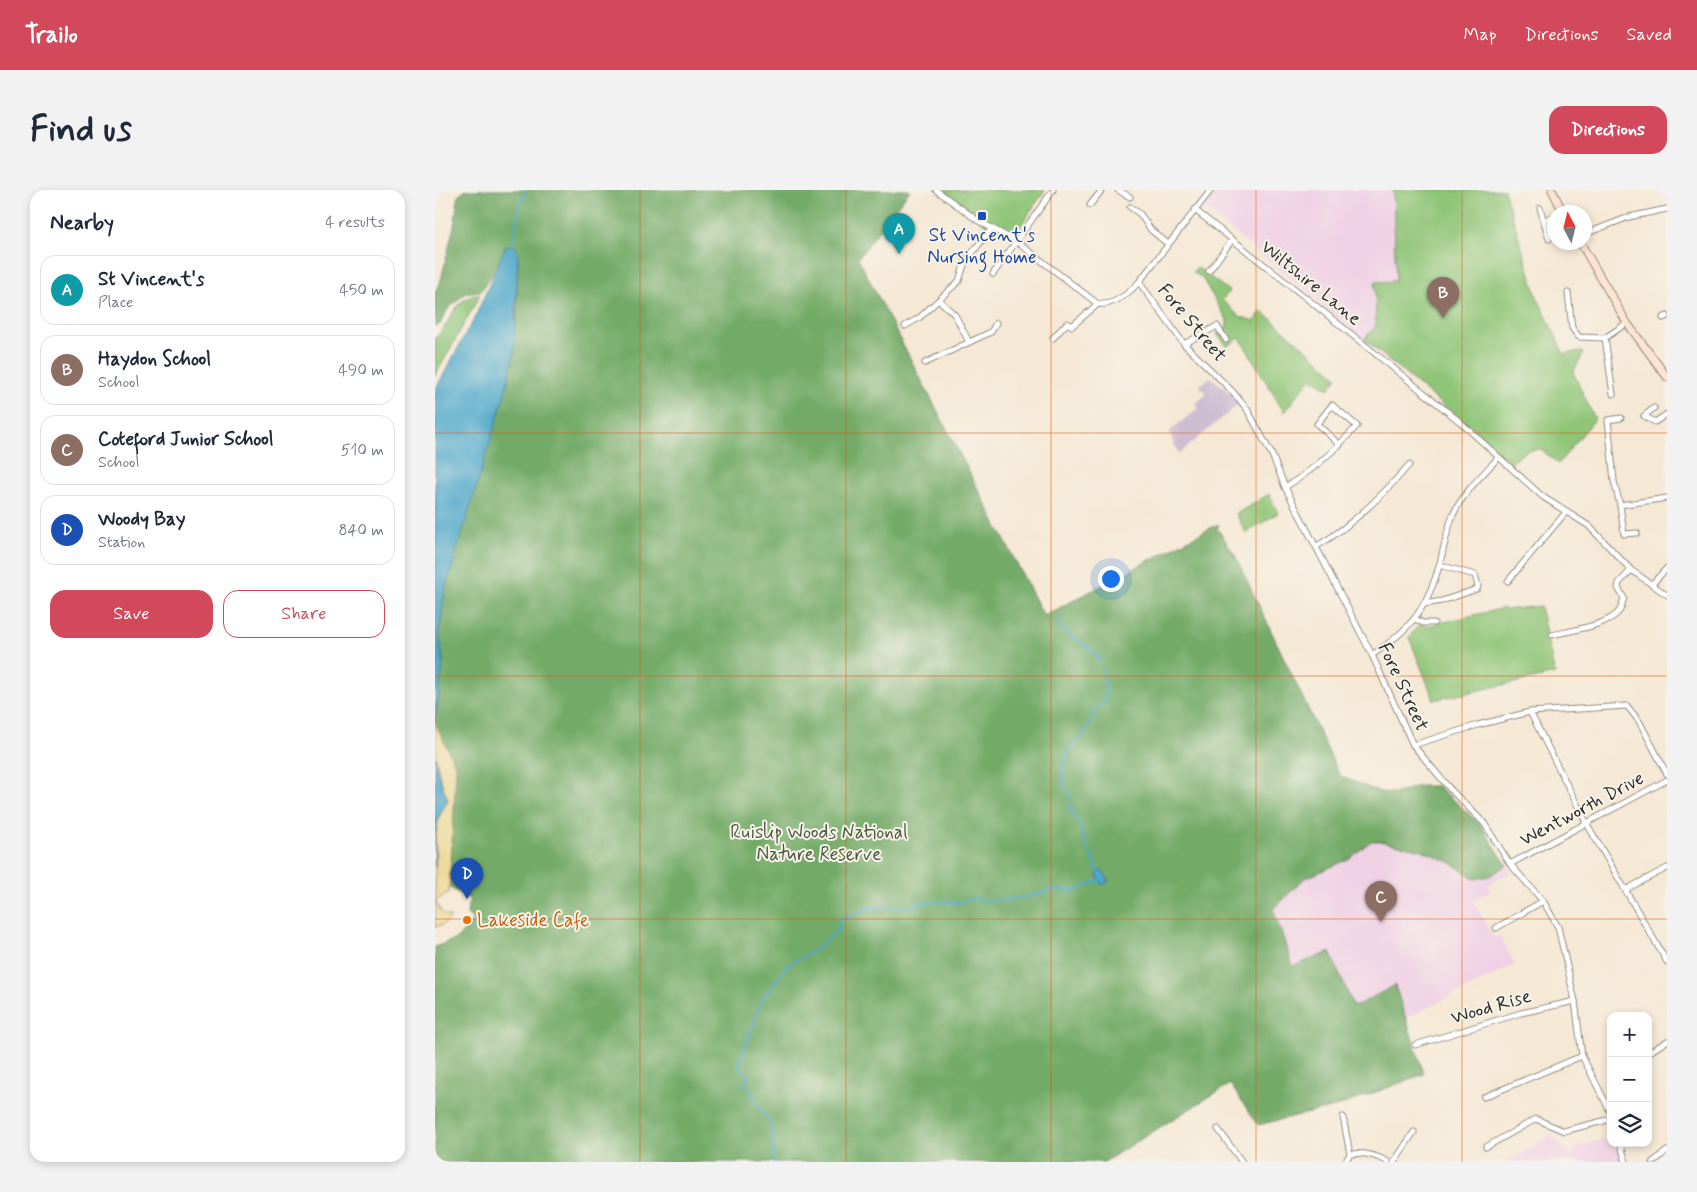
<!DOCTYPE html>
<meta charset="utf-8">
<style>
body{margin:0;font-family:Mynerve,sans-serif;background:#f2f2f3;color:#1f2937}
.controls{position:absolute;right:15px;bottom:15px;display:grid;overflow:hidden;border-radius:10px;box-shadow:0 2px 8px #0003}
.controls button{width:45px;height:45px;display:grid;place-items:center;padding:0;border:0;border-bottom:1px solid #e0e1e3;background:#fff;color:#1f2937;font:25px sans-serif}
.compass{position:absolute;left:1112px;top:15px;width:45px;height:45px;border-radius:50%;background:#fff;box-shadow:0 2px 8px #0003;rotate:353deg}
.you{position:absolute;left:675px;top:388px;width:18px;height:18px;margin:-12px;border:4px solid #fff;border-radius:50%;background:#1a73e8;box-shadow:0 0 0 8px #1a73e833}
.badge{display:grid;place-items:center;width:32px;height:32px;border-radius:50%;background:#d1495b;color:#fff;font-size:16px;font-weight:700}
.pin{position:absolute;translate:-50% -41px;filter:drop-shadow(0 1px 2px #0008)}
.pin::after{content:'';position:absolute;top:26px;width:18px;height:15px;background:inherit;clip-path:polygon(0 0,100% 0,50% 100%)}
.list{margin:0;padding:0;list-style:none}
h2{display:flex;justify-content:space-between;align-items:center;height:65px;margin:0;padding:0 20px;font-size:21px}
h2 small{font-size:16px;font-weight:400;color:#747a83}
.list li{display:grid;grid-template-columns:32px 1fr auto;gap:15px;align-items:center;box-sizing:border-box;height:70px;margin:0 10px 10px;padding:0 10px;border:1px solid #e0e1e3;border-radius:15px}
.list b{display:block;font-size:19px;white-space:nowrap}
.list p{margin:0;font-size:16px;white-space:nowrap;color:#747a83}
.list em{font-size:16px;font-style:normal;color:#747a83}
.actions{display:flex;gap:10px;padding:15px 20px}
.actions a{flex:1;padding:11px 0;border:1px solid #d1495b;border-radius:15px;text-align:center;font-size:18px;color:#d1495b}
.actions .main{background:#d1495b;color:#fff}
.icon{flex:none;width:28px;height:28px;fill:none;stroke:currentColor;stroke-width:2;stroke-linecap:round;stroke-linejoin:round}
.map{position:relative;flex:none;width:1232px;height:972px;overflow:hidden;border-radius:15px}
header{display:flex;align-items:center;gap:30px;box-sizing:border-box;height:70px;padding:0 25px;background:#d1495b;color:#fff}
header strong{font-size:24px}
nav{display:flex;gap:28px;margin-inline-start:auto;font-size:18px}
.intro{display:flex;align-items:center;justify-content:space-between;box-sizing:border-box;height:120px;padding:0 30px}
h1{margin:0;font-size:35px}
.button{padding:12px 22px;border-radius:15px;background:#d1495b;color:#fff;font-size:18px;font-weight:700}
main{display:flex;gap:30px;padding:0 30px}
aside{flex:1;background:#fff;border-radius:15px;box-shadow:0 2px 8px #0003}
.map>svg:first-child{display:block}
</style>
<header>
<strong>Trailo</strong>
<nav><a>Map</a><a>Directions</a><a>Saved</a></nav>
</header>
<div class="intro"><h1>Find us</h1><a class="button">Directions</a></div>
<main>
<aside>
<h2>Nearby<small>4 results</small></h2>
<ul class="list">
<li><span class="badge" style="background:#0f9aa8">A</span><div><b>St Vincent's</b><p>Place</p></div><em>450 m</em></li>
<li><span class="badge" style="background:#8d6e63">B</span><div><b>Haydon School</b><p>School</p></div><em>490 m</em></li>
<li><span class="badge" style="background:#8d6e63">C</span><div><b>Coteford Junior School</b><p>School</p></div><em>510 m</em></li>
<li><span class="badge" style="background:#1a4fb4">D</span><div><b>Woody Bay</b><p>Station</p></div><em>840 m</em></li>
</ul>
<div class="actions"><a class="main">Save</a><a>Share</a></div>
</aside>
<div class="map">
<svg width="1232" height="972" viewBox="0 0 1232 972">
<rect width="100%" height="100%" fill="#f7f3e8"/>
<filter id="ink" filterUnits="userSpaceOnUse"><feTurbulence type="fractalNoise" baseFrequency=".02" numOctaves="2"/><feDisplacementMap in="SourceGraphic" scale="10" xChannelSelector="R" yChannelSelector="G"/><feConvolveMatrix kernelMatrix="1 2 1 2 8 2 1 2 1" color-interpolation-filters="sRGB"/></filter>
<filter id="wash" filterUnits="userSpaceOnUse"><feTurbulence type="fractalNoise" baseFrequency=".0096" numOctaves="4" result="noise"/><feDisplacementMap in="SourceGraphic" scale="20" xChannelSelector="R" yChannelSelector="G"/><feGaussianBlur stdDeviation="1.12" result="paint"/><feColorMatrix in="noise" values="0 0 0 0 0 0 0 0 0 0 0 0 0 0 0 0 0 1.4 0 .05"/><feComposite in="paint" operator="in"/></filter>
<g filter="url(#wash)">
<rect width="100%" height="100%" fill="#f5e8d4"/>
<!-- built -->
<g fill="#f0d0e5">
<path d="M783,0h286l33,107 58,122 -37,45 -17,-15 -15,2 -15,12 -309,-257z"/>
<path d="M936,651h8l43,9 29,13 24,16 15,-3 17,-11 4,7 -23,13 3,6 -18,9 21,38 6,-3 15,30 -109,53 -11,-33 -41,22 -24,-55 -37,14 -21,-57 32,-30 45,-20z"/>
<path d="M1116,945l22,22 1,-7 5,-4 32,-9v6h4l7,19h-114z"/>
</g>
<!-- industrial -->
<path fill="#cebed2" d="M775,187l23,18 7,8 -61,51 -10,-22 29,-24 -3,-4 12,-10 -8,-8z"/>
<!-- green -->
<g fill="#8fc577" stroke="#5d7851">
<path d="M508,0h102l-32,47 -25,-10z"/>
<path d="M958,0h111l33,107 27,57 17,-3 3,2 -11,19 22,47 -37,45 -17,-15 -15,2 -15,12 -147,-124 12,-13 -1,-44 21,-1z"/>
<path d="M762,77l32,24 -7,9 17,16 15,5 8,-10 75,66 -8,12 -18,-11 -27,34 -44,-74 -13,8 -10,-12 10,-7v-7l-25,-42 -9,-6z"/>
<path d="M45,105l-45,81v-38c17,-13 17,-42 45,-43z"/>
<path d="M834,304l9,19 -32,20 -10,-19z"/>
<path d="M1105,416l15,68 -121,26 -25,-63 11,-13 7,2 77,-18 1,2z"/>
</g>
<!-- forest -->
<path fill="#73aa68" stroke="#4f6a4a" d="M31,0h444l-52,68 186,358 174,-92 1,2 -2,2 18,27 105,221 40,16 18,1 19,-7h21l42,38 27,41 -17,11 -15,3 -24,-16 -29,-13 -43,-9h-8l-22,18 -45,20 -31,30 20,57 37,-14 24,55 41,-22 29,89 -85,32 -81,19 -28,-41 -126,78h-669v-215l23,-9 15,-18 -6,-6 1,-8 2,-7 -20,-11 6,-120 -21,-46 8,-60 -4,-29 6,-44 71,-265 2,-64 -23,10 -14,21 -15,2 -18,16 -8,15 -5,2v-35l5,-7 15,-63 3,-25z"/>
<!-- sand -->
<path fill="#eeda9e" stroke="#8c8264" d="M0,532l21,46 -7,124 -13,9c1,6 8,16 14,16 -1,7 -9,8 -15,10v-90l4,-20 9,-18c-12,-26 -13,-48 -13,-77z"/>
<!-- water -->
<g fill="#4da7cb" stroke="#3c697b">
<path d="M77,55l5,4 1,11 -4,94 -9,40 -60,195 -6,44 4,29 -2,18 -6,42v-332l40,-73 31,-71z"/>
<path d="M0,567l4,19 9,24 -9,17 -4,20v30z"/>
<path d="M668,681l6,10 -7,4 -5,-9 1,-4z"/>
</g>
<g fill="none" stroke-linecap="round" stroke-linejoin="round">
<!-- stream -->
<g stroke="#4da7cb" stroke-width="2">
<path d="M77,55l9,-43 6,-12"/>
<path d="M623,428c3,23 36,23 42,45"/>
<path d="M667,479l1,3"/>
<path d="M631,598l-2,-2 -1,-17 5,-19 17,-17 10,-22 9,-8 2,-14 -2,-12"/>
<path d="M634,602l2,6"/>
<path d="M636,614v7l10,16 4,18 5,5 8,22"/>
<path d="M339,972l-3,-38 -17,-24 -3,-10 -7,-4 5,-11 -11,-8 24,-68 27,-35 27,-15 23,-20 -1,-7 32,-15h39l12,-4 23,-2 12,2 20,-5 9,3 24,-1 26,-5 19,-6 18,2 27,-10"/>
</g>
</g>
</g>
<g filter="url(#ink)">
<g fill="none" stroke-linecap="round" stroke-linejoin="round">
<!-- street casing -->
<g stroke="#908a80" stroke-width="7">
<g id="street">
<path d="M501,0l41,30 40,22 81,62c16,2 31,-11 41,-22l72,-92"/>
<path d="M683,0l12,7"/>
<path d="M655,15l12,-15"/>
<path d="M695,17l10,7 11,16 17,14"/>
<path d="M1105,18l9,31"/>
<path d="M760,20l120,95 144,116 84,76 46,29 42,44 36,25"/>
<path d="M1109,30l11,-3"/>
<path d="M1150,44l44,-17 38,-8"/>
<path d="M774,81l23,-31"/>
<path d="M558,84l60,-84"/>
<path d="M704,92l45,62 49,48 14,17 25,46 13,32 87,168 41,90 38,45 33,33 26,41 33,37 15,26 17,74 7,55 29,57"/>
<path d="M1133,103l4,35 7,9 26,1 22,-15"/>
<path d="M504,110l16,15 14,27"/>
<path d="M1228,128l4,-2"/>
<path d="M470,136l14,-8 40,-37 6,-19 26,-33"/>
<path d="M618,148l14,-15 5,3 26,-22"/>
<path d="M1170,148l8,56"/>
<path d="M749,154l33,-18 9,14"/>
<path d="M490,173l66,-31 5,-9"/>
<path d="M1219,218l-10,8 11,6 12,-8"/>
<path d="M1186,228l-13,2 6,61 6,24 4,29 13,-1"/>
<path d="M850,297c28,-16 50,-37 72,-61l-25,-21 -15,19 23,21"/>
<path d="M1185,315l47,-7"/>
<path d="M882,356c35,-20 65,-50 92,-81"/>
<path d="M1073,391l58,-69"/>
<path d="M1217,394l15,-16"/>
<path d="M989,414l18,-3 35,-12 1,-3 -3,-11 -36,-10"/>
<path d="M980,429l8,4h11"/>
<path d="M1117,445c17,-4 59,-10 68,-25 2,-3 2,-8 4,-12l-6,-10 1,-5 12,-13"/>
<path d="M937,465c39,-26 55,-46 68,-92 4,-16 7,-33 13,-48 10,-22 29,-40 45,-57"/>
<path d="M1095,522l57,112 80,138"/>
<path d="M978,555l65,-20 52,-13 97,-6 12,15 28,53"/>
<path d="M1075,674l157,-84"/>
<path d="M1190,700l42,-22"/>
<path d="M1061,738l47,-27"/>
<path d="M980,855l106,-32 54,-12"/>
<path d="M1213,863l19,-12"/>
<path d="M1049,907l98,-41"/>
<path d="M908,927l7,37 -5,8"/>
<path d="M783,939l24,33"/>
<path d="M1185,953l6,19"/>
<path d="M1051,957l50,-28 28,12 47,-12"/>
<path d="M915,964c14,-2 26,1 38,8"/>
<path d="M959,972l20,-30"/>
<path d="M1218,972l14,-11"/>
</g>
</g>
<!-- secondary casing -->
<g stroke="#908a80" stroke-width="9">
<g id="secondary">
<path d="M1117,0l11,22"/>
<path d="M1145,52l47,81 40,54"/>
</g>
</g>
<!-- street -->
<use href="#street" stroke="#fff" stroke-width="5"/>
<!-- secondary -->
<use href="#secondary" stroke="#fde4d1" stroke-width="7"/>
</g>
</g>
<!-- grid -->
<path fill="none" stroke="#df570e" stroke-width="1" stroke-opacity="0.55" d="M205,0v972M411,0v972M616,0v972M821,0v972M1027,0v972M0,243h1232M0,486h1232M0,729h1232"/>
<!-- markers -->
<rect fill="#1a4fb4" stroke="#f7f3e8" stroke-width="2" x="542" y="21" width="10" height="10" rx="2.5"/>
<circle fill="#e8710a" stroke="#f7f3e8" stroke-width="2" cx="32" cy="730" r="5"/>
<g text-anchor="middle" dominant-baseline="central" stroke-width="4" stroke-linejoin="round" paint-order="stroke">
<!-- transit labels -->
<g font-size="19" fill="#164399" stroke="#f7f3e8">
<text x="547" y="45">St Vincent's<tspan x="547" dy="22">Nursing Home</tspan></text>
</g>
<!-- street labels -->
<g font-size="19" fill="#2b2b2b" stroke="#f7f3e8">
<text transform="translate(876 93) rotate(39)">Wiltshire Lane</text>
<text transform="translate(757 133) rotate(50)">Fore Street</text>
<text transform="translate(968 497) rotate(65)">Fore Street</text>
<text transform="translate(1147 619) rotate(-28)">Wentworth Drive</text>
<text transform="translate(1056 817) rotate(-16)">Wood Rise</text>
</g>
<!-- park labels -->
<g font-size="19" fill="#495942" stroke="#f7f3e8">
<text x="384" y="642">Ruislip Woods National<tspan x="384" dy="22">Nature Reserve</tspan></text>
</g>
<!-- food labels -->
<g font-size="19" fill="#c56008" stroke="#f7f3e8" text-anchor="start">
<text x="42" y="730">Lakeside Cafe</text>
</g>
</g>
</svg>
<div class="controls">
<button>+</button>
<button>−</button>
<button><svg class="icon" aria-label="layers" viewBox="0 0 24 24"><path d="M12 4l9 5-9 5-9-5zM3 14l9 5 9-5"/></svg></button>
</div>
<svg class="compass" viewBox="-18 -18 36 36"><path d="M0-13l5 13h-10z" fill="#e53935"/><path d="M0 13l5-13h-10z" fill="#747a83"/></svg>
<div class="you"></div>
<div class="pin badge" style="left:464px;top:64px;background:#0f9aa8">A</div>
<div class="pin badge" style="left:1008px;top:128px;background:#8d6e63">B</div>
<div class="pin badge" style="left:946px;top:732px;background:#8d6e63">C</div>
<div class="pin badge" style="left:32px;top:709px;background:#1a4fb4">D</div>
</div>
</main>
